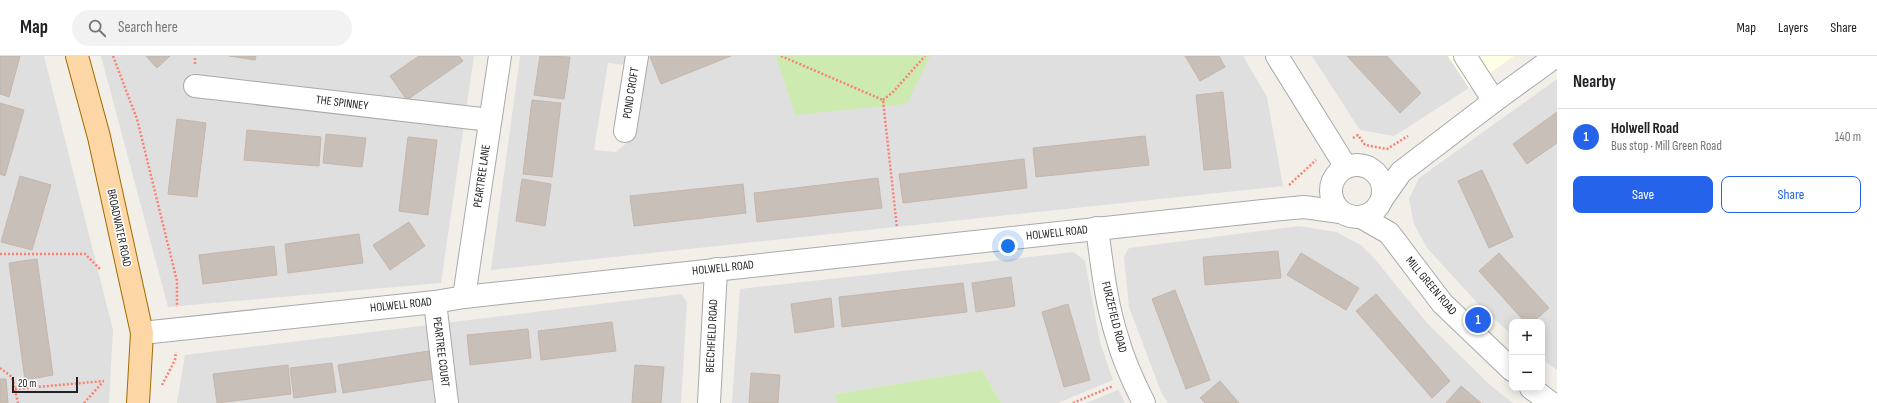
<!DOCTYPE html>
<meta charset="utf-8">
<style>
body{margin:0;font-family:"Sofia Sans Condensed",sans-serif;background:#f2f2f2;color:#202124}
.controls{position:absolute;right:12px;bottom:12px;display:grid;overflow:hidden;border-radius:8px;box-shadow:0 2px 10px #0003}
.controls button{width:36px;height:36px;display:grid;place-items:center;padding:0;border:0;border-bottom:1px solid #e0e0e0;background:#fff;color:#202124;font:20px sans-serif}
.scale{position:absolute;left:12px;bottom:10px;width:66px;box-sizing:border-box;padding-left:4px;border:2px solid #222;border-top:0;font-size:11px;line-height:14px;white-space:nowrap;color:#222;-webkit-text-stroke:3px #fff;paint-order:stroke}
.you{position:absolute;left:1008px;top:190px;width:14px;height:14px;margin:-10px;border:3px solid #fff;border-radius:50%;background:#1a73e8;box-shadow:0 0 0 6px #1a73e833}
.badge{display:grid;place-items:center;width:26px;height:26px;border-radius:50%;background:#2563eb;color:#fff;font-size:13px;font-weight:700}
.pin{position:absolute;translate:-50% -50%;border:2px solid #fff;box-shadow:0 1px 4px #0006}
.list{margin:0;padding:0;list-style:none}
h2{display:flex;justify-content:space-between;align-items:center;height:52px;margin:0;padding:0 16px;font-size:17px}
h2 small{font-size:13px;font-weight:400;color:#757577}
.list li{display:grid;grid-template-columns:26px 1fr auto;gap:12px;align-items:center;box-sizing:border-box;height:56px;padding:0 16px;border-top:1px solid #e0e0e0}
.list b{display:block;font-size:15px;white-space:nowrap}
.list p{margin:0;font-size:13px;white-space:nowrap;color:#757577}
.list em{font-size:13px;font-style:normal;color:#757577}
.actions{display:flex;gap:8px;padding:12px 16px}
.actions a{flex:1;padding:9px 0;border:1px solid #2563eb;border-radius:8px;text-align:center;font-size:14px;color:#2563eb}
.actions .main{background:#2563eb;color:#fff}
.icon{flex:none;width:22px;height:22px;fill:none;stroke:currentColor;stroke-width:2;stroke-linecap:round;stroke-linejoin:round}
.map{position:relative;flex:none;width:1557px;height:347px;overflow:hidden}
header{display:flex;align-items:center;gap:24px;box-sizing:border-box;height:56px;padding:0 20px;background:#fff;border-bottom:1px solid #e0e0e0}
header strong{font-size:19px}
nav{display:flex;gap:22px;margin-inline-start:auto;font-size:14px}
.search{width:280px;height:36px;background:#f2f2f2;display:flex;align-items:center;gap:10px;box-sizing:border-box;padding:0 14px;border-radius:22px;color:#757577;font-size:15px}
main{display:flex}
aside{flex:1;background:#fff}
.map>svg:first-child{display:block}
</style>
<header>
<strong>Map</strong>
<div class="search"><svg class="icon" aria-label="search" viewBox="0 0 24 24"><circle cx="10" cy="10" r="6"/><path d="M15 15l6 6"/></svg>Search here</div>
<nav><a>Map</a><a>Layers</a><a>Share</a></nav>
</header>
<main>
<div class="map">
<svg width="1557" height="347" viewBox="0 0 1557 347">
<rect width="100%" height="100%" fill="#f2efe9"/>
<!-- residential -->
<g fill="#e0dfdf">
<path d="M0,0h44l69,274 -4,73h-109z"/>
<path d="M101,0h373l-33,227 -273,24z"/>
<path d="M520,0h107l-1,9 -18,-2 -14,87 22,2 20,-17 12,-79h595l24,41 16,89 -792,84z"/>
<path d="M1312,0h136l21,32 -75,48 -34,-6z"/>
<path d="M1557,23v291l-15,-11v-37h-30v13l-31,-28 -54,-59 -13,-24 -5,-25 10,-21z"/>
<path d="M1299,170l37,6 25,13 13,13 53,65 63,62 23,18h-345l-7,-11 -32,-85 -5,-50 5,-9z"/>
<path d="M1074,196l11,9 15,81 13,38 -55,23h-57l-19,-33 -147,24 2,9h-105l8,-114z"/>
<path d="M681,238l6,8 -6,101h-504l8,-48z"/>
<path d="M1118,334l7,13h-39z"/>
</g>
<!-- education -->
<path fill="#ffffe5" d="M1448,0h66l-45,32z"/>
<!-- grass -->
<g fill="#cdebb0">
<path d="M776,0h154l-23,48 -112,11z"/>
<path d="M982,314l19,33h-164l-2,-9z"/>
</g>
<!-- building -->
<g fill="#c7bfb8" stroke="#c4b6ab">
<path d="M0,0h20l-11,41 -9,-3z"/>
<path d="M146,0h24l-13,12z"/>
<path d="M229,0h27l-1,4z"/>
<path d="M419,0h40l4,5 -56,39 -17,-24z"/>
<path d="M540,0l30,1 -6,42 -30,-4z"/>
<path d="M652,0h79l-70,28 -11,-27z"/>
<path d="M1185,0h34l6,11 -25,14z"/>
<path d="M1347,0h40l34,37 -21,20z"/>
<path d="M1223,36l8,76 -27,2 -8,-75z"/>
<path d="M532,44l29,3 -9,74 -29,-3z"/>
<path d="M0,47l24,7 -19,66 -5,-2z"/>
<path d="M1557,56v31l-30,21 -14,-20z"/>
<path d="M177,63l29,4 -9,74 -29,-3z"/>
<path d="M247,74l74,7 -2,29 -75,-6z"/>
<path d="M326,78l40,4 -4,29 -39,-4z"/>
<path d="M1145,80l4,29 -113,12 -3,-29z"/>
<path d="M408,81l29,3 -9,75 -29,-4z"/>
<path d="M1024,103l3,29 -124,15 -4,-29z"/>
<path d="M1482,114l31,67 -24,11 -31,-67z"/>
<path d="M20,120l31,9 -19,65 -31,-8z"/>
<path d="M878,122l4,30 -125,14 -3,-29z"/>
<path d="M522,123l29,5 -6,42 -29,-5z"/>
<path d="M743,128l3,29 -112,13 -4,-30z"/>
<path d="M409,166l16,24 -35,24 -17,-25z"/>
<path d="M359,178l4,29 -75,10 -3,-29z"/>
<path d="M274,190l3,29 -74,9 -4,-29z"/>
<path d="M1278,195l3,27 -76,7 -2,-28z"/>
<path d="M1301,197l58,35 -13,22 -59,-35z"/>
<path d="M1499,197l50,55 -16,14h-8l-46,-51z"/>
<path d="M37,203l16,116 -28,5 -16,-117z"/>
<path d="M1011,221l4,29 -39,6 -4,-29z"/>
<path d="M963,227l4,29 -125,15 -3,-30z"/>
<path d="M1175,234l35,90 -24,9 -34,-90z"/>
<path d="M1376,238l74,87 -18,17 -76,-87z"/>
<path d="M831,242l3,29 -39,6 -4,-29z"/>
<path d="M1068,248l22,76 -26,7 -22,-75z"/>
<path d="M612,266l4,29 -75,9 -3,-29z"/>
<path d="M528,273l3,29 -61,7 -3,-30z"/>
<path d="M429,295l4,28 -90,14 -5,-28z"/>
<path d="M332,307l4,29 -42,6 -4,-30z"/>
<path d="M288,309l3,29 -74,9 -4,-29z"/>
<path d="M635,309l29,2 -3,36h-29z"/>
<path d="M751,317l29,2 -2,28h-29z"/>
<path d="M0,323h6l2,24h-8z"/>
<path d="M1220,325l19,22h-34l-5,-5z"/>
<path d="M1461,330l20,17h-35z"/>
</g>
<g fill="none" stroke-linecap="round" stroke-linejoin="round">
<!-- minor casing -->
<g stroke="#a9a9a9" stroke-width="24">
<g id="minor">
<path d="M1277,0l69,111"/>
<path d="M1465,0l29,45"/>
<path d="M195,30l295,34"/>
<path d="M625,75l12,-75"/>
<circle cx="1357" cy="135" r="26"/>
<path d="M1382,143l19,-27 93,-71 62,-45"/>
<path d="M1361,161l28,16 53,70 70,67"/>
<path d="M1097,172c5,37 9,76 21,112 6,22 16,43 26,63"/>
<path d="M464,241l36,-241"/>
<path d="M435,246l12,101"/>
<path d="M142,277l293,-31 29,-5 799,-86 41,-4 36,5"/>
<path d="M1531,332l20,15"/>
<path d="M709,347l7,-134"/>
</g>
</g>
<!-- major casing -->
<g stroke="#a06b00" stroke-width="24">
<path id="major" d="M77,0l22,81 43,196 -4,70"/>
</g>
<!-- path -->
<g stroke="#fa8072" stroke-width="2.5" stroke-dasharray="2 2" stroke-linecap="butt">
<path d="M113,0l24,63 40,162v26"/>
<path d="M781,0l102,44 14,128"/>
<path d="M195,8v-8"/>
<path d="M883,44l10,-8 32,-36"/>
<path d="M1353,82l5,-3 7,10 22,4 21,-13"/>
<path d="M1289,129l27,-25"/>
<path d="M0,198h85l15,15"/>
<path d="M0,312l12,9 6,26"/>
<path d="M162,329l13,-25 1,-8"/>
<path d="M15,333l89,-8"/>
<path d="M84,347l19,-21"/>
<path d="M1073,347l40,-17"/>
</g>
<!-- minor -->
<use href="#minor" stroke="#fff" stroke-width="22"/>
<!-- major -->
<use href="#major" stroke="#fcd6a4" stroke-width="22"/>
</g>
<g text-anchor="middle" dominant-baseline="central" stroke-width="3" stroke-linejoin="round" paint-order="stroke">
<!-- street labels -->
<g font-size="12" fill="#222" stroke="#fff">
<text transform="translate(631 37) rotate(-81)">POND CROFT</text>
<text transform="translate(342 47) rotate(7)">THE SPINNEY</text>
<text transform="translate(482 120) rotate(-82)">PEARTREE LANE</text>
<text transform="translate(119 172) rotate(78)">BROADWATER ROAD</text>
<text transform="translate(1057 177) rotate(-6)">HOLWELL ROAD</text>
<text transform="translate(723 212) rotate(-6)">HOLWELL ROAD</text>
<text transform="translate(1431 230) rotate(50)">MILL GREEN ROAD</text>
<text transform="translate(401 249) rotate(-6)">HOLWELL ROAD</text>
<text transform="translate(1114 261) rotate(76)">FURZEFIELD ROAD</text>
<text transform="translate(712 280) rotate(-87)">BEECHFIELD ROAD</text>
<text transform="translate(441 296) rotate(83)">PEARTREE COURT</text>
</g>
</g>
</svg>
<div class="controls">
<button>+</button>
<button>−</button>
</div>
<div class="scale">20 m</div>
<div class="you"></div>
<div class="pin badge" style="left:1478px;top:264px">1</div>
</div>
<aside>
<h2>Nearby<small></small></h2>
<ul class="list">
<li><span class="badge">1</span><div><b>Holwell Road</b><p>Bus stop · Mill Green Road</p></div><em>140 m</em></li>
</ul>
<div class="actions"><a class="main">Save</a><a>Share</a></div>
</aside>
</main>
